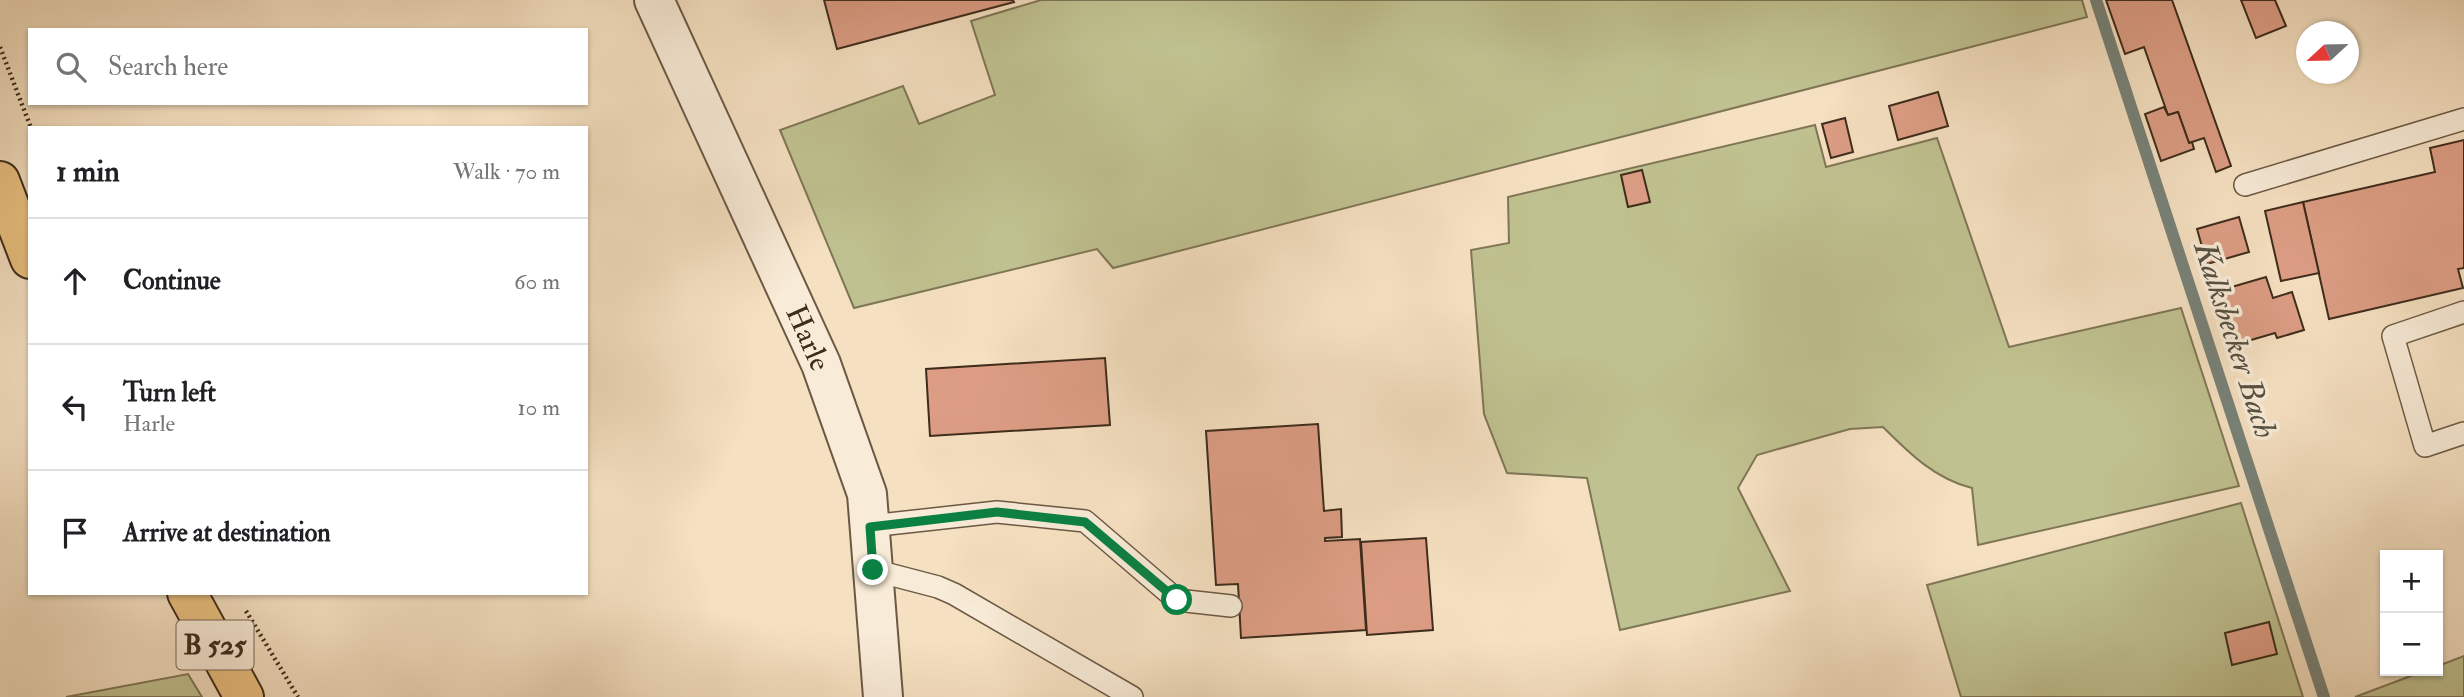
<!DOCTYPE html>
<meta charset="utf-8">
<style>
body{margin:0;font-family:"IM FELL Double Pica",serif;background:#f2f2f2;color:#202124}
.controls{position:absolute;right:21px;bottom:21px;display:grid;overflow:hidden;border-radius:0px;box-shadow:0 2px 5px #0004}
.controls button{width:63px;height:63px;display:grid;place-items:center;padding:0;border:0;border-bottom:2px solid #e0e0e0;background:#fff;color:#202124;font:35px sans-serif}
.compass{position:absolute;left:2296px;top:21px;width:63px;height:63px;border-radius:50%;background:#fff;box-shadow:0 2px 5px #0004;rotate:248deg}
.stop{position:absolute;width:21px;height:21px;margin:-16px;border:5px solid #0b8043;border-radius:50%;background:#fff}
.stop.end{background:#0b8043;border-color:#fff;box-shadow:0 2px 7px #0008}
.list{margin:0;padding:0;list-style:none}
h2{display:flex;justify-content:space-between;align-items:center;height:91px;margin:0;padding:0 28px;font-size:30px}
h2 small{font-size:23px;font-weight:400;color:#757577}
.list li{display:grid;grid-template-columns:46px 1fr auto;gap:21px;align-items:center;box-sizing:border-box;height:126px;padding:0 28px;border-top:2px solid #e0e0e0}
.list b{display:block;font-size:26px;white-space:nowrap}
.list p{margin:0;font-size:23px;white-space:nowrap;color:#757577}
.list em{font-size:23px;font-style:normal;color:#757577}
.icon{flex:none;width:38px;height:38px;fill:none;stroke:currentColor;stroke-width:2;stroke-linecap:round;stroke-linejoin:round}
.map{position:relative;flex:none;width:2464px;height:697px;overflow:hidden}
.search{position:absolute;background:#fff;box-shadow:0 2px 5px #0004;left:28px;top:28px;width:560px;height:77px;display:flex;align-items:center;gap:18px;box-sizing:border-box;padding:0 24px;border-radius:0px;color:#757577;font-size:26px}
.panel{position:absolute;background:#fff;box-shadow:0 2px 5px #0004;left:28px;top:126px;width:560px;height:469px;border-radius:0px}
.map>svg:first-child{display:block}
</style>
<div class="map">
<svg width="2464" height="697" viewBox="0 0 2464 697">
<rect width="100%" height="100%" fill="#f5e0c1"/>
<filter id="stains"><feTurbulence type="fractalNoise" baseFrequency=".00286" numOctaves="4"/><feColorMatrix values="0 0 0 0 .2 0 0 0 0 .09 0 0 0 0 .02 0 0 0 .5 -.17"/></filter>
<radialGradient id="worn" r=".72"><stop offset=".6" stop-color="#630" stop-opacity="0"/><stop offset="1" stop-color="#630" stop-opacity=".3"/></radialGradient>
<!-- green -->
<g fill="#c0c190" stroke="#7f7656" stroke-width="2">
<path d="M1041,0h1041l5,17 -974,251 -16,-19 -243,59 -74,-178 123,-44 16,38 76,-29 -24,-74z"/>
<path d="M1815,125l11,42 111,-29 72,209 172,-39 58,178 -261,59 -6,-57c-37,-9 -63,-35 -89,-61l-33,2 -93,26 -19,33 52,103 -170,39 -33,-152 -80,-5 -23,-59 -13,-164 38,-7 -1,-46z"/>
<path d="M2241,503l62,194h-342l-34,-112z"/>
<path d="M2464,656v41h-109l69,-26h14v-5z"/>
<path d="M188,674l14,23h-136z"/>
</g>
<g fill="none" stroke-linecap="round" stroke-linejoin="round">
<!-- stream -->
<path stroke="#778279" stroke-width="12" d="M2096,0l228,697"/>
</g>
<!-- building -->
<g fill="#dc9d84" stroke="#3e2c1b" stroke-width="2">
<path d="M824,0h189l1,2 -177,47z"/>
<path d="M2106,0h66l59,166 -15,6 -12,-34 -15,5 -11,-31 -10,3 -24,-68 -19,7z"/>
<path d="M2241,0h34l11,26 -30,12z"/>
<path d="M1938,92l10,34 -50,14 -9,-34z"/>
<path d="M2164,107l4,8 10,-3 11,31 3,-1 2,7 -33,12 -16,-47z"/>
<path d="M1845,118l8,34 -22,6 -9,-34z"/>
<path d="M2464,140v128l-6,1 5,19 -134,31 -26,-117 132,-30 -5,-24z"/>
<path d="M1642,170l8,32 -22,5 -7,-32z"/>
<path d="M2303,202l16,71 -38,8 -16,-70z"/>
<path d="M2239,217l10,35 -42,12 -10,-35z"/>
<path d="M2266,277l7,21 19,-6 12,38 -27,8 -2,-5 -41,12 -16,-54z"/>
<path d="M1105,358l5,67 -180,11 -4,-67z"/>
<path d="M1318,424l6,87 17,-2 1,28 -17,1v3l35,-2 6,91 -125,8 -3,-54 -22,1 -10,-154z"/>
<path d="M1426,538l7,92 -66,5 -6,-93z"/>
<path d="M2269,622l8,32 -45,11 -7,-32z"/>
</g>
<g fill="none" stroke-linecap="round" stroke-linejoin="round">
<!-- lane casing -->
<g stroke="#6c5944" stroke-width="24">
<g id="lane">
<path d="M2245,185l219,-66"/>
<path d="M2464,312l-71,24 32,110 39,-13"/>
<path d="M870,526l127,-14 88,9 92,79 54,6"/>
<path d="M873,570l65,17 16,7 178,103"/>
</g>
</g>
<!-- street casing -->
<g stroke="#6c5944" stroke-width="42">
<path id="street" d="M654,0l167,364 46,130 16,203"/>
</g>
<!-- primary casing -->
<g stroke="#3e2c1b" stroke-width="42">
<g id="primary">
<path d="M0,181l30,78"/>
<path d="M187,593l57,104"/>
</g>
</g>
<!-- path -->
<g stroke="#3e2c1b" stroke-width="4.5" stroke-dasharray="2 3.5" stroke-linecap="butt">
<path d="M0,47l31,81"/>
<path d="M246,611l52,86"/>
</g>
<!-- lane -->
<use href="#lane" stroke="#f8ebd7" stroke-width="21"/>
<!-- street -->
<use href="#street" stroke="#f8ebd7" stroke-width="38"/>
<!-- primary -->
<use href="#primary" stroke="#eac080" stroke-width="38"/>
</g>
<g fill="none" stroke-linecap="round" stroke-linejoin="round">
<!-- route -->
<path stroke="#0b8043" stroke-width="9" d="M873,570l-3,-43 127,-15 88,10 92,78"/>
</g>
<g text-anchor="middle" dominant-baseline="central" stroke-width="7" stroke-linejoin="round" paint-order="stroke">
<!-- shield labels -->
<rect fill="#f8ebd7" stroke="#766553" stroke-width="2" x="176.5" y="620.5" width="77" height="49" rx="5"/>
<g font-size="28" font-weight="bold" fill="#3e2c1b">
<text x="215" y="645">B 525</text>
</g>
<!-- street labels -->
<g font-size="30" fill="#3e2c1b" stroke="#f8ebd7">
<text transform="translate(808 338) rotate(66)">Harle</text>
</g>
<!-- water labels -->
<g font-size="32" font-style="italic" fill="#565042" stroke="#f8ebd7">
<text transform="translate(2235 340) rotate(72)">Kalksbecker Bach</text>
</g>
</g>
<rect width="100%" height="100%" filter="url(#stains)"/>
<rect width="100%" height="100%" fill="url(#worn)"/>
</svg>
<div class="controls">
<button>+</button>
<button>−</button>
</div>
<svg class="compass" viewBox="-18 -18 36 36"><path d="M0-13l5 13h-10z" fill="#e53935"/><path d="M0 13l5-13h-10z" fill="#757577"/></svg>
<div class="stop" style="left:1177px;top:600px"></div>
<div class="stop end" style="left:873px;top:570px"></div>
<div class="search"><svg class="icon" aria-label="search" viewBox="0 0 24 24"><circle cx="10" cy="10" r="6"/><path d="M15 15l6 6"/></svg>Search here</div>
<section class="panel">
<h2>1 min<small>Walk · 70 m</small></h2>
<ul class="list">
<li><svg class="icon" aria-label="ahead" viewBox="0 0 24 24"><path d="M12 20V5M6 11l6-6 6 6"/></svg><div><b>Continue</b></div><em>60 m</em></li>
<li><svg class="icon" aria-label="left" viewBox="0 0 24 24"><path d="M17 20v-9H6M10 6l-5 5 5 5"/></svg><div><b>Turn left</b><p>Harle</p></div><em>10 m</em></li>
<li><svg class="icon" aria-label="arrive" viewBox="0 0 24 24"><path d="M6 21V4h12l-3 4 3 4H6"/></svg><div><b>Arrive at destination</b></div></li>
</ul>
</section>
</div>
